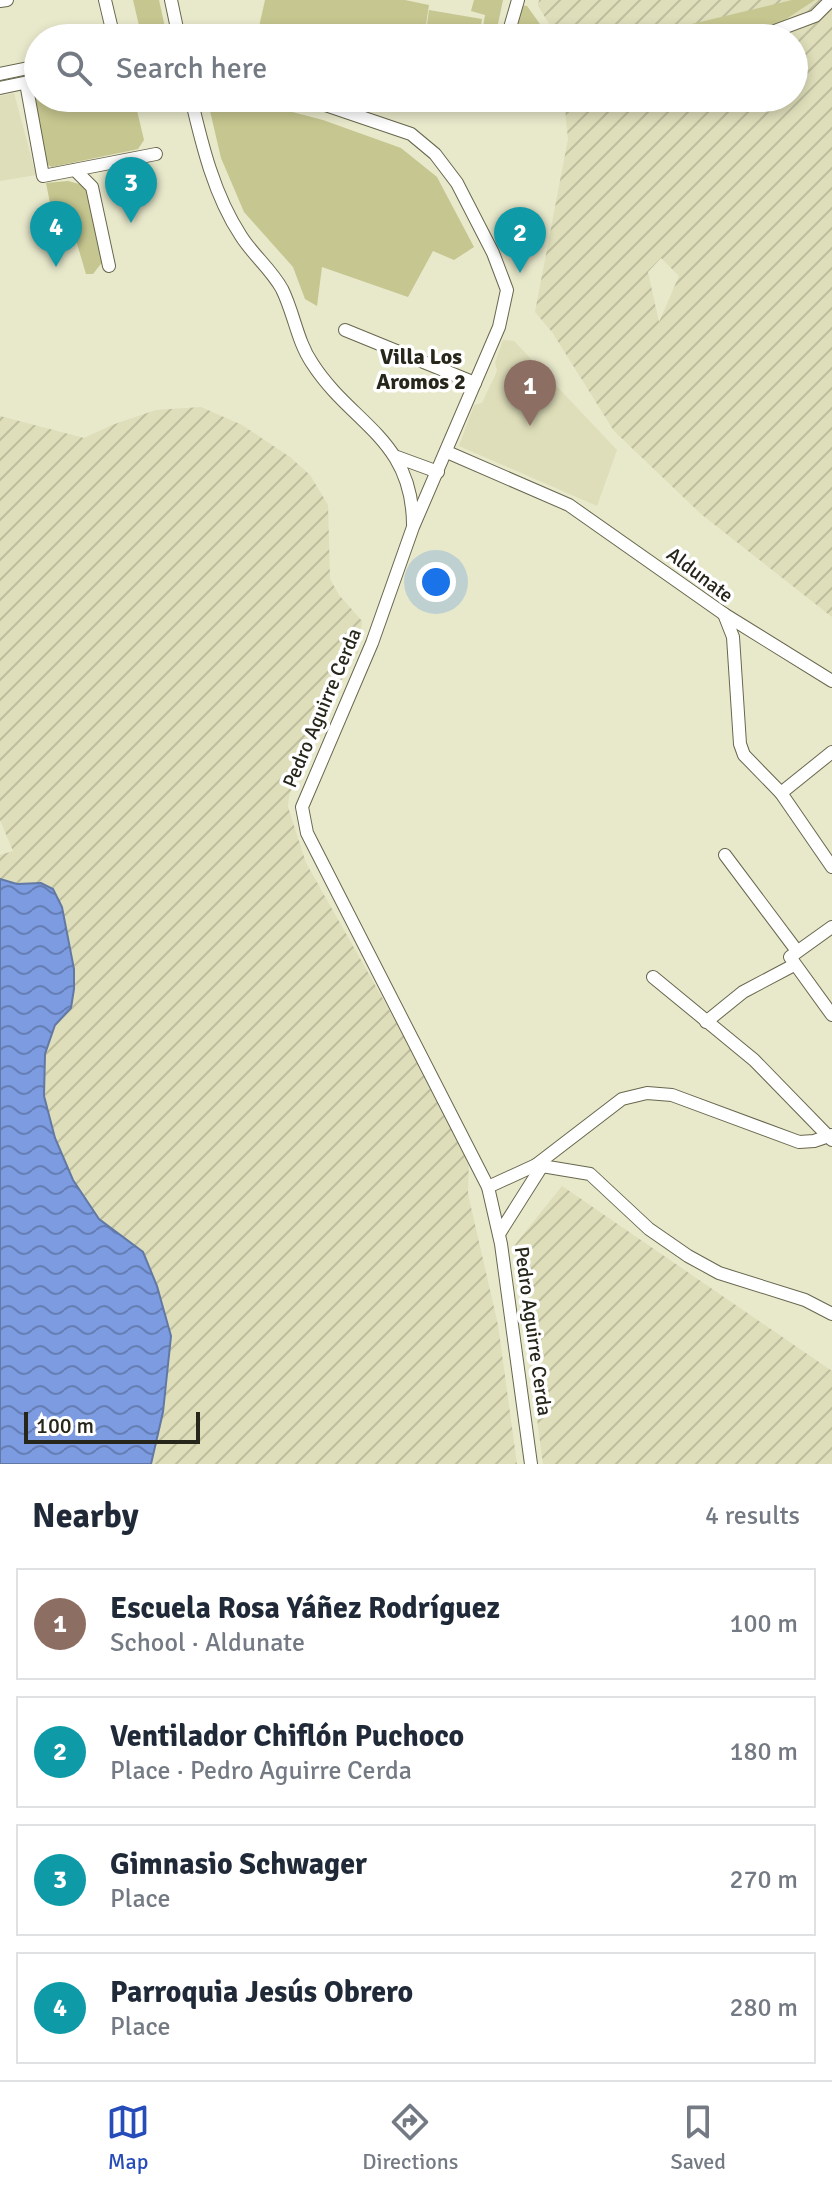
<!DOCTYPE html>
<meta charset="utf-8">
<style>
body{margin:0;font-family:Signika,sans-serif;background:#f2f2f3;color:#1f2937}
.scale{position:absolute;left:24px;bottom:20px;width:176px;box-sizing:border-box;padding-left:8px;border:4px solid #26261b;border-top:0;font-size:22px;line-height:28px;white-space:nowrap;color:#26261b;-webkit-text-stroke:6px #fff;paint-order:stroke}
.you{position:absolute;left:436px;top:582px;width:28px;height:28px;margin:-20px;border:6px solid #fff;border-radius:50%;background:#1a73e8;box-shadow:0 0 0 12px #1a73e833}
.badge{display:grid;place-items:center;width:52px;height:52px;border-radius:50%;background:#264cba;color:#fff;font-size:26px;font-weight:700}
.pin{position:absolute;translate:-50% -66px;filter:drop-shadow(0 2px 4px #0008)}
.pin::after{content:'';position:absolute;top:42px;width:28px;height:24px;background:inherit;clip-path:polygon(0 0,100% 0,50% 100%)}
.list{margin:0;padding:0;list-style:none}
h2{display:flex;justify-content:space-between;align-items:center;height:104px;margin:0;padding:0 32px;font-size:34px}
h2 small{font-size:26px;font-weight:400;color:#747a83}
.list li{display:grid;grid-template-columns:52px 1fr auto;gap:24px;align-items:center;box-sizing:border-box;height:112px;margin:0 16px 16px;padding:0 16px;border:2px solid #e0e1e3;border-radius:0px}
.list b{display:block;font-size:30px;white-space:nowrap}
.list p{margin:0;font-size:26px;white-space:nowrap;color:#747a83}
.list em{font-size:26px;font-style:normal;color:#747a83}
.icon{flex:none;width:44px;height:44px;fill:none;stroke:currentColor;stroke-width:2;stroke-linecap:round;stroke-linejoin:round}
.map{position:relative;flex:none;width:832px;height:1464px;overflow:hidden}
.search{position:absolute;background:#fff;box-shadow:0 4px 12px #0003;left:24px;right:24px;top:24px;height:88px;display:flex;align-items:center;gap:20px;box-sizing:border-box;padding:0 28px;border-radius:44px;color:#747a83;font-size:30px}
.sheet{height:616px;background:#fff}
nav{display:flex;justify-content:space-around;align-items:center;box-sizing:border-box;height:112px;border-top:2px solid #e0e1e3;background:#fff;font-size:22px;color:#747a83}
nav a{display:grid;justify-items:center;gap:4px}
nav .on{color:#264cba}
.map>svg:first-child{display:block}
</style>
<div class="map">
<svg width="832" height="1464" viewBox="0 0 832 1464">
<defs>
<pattern id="industrial-furrows" width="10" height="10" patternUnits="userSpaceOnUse" patternTransform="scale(2)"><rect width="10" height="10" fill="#dedeba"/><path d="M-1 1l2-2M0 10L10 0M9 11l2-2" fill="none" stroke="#bebe9f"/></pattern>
<pattern id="water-waves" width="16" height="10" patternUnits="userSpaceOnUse" patternTransform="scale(2)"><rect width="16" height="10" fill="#7c9be0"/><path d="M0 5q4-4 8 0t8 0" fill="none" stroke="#657eb5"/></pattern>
</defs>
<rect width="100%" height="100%" fill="#e8e8cb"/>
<!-- built -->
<g fill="#dedeba">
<path d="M14,93l22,82 -36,6v-85z"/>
<path d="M503,340l11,1 103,109 -20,56 -138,-60 15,-41 8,-2 15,-32 -2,-8z"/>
</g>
<!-- industrial -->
<g fill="url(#industrial-furrows)" fill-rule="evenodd">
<path d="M539,0h293v617l-131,-103 -87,-83 -62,-99 -17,-20 33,-173 -4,-41h230v-60h-236l-20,-32zM661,258l18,18 -20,46 -11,-50z"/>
<path d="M201,407l41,18 48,32 20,18 18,30 2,74 9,16 23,26 -3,30 -16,27 -45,95 -9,23 -1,11 18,56 163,288 -1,43 30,131 19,139h-366l12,-52 8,-76 -28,-84 -44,-33 -26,-39 -18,-42 -11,-42 1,-42 10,-29 16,-17 3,-19v-20l-12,-62 -9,-18 -12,-6 -24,1 -17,-5v-24l13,-4 -13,-31v-404l84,22 28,-13 44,-15z"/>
<path d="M562,1186l270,185v93h-289l-29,-218z"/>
</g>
<!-- green -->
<g fill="#c6c690">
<path d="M133,0h26l7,32 -3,4 -21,2z"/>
<path d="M265,0h140l24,5 -5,33h-15l-150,-11z"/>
<path d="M474,0h29l-8,38h-14l4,-23 -14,-4z"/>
<path d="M792,0h23l-44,29 -39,9h-99z"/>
<path d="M519,5l8,1 23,32h-40z"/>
<path d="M429,10l53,9 -3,19h-54z"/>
<path d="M38,92v6h96l10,42 -6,9 -86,18 -8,-4 -13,-62z"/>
<path d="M207,98h32l84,22 78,28 36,29 37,70 -20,13 -21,-9 -25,46 -86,-30 -5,39 -12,-7 -12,-32 -49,-55 -23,-54z"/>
<path d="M68,181l15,4 5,5 16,70 -11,14h-7l-16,-54 -7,-6 -11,-1 -6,-30z"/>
</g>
<!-- water -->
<path fill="url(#water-waves)" stroke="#6278a5" stroke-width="2" d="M0,879l17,5 24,-1 12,6 9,18 12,62v20l-3,19 -16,17 -10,29 -1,42 11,42 18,42 26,39 44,33 14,34 14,50 -8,76 -12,52h-151z"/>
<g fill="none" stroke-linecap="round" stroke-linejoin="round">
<!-- minor casing -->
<g stroke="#68674e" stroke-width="14">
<g id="minor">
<path d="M105,0l9,38"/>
<path d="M171,0l8,38"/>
<path d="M0,1l7,-1"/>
<path d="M507,38l11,-38"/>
<path d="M756,38l59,-22 16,-16"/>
<path d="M0,74l38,-8"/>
<path d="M26,83l17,93 113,-22"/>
<path d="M0,88l38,-8"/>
<path d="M191,98c11,47 23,97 50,138 12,19 30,33 41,53 12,24 15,52 30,74 39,61 100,75 101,161"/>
<path d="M305,98l106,36 24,20 22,29 36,70 14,37 -8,37 -86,200 -41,116 -70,164 5,26 181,354 13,57 30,220"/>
<path d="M75,170l17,17 17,79"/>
<path d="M345,330l130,53"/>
<path d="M447,452l122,53 155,109 108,67"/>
<path d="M397,457l41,15"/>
<path d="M724,614l9,23 7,107 4,11 37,38 51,74"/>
<path d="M781,793l51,-41"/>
<path d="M725,855l72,96"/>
<path d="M832,927l-42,30 42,58"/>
<path d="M653,977l101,83 78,80"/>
<path d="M706,1022l37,-30 51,-27"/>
<path d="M536,1165l54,9 59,55 39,27 31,17 86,27 27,14"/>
<path d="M488,1187l48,-22 86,-66 25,-6 25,2 127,47 15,-1 18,-6"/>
<path d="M499,1234l43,-68"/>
</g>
</g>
<!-- minor -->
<use href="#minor" stroke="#fff" stroke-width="12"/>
</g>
<g text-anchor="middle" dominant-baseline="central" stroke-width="7" stroke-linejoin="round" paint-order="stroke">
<!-- street labels -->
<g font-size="20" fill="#26261b" stroke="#fff">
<text transform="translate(700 575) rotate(37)">Aldunate</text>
<text transform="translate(322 708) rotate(-67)">Pedro Aguirre Cerda</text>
<text transform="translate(533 1331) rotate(82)">Pedro Aguirre Cerda</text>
</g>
<!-- neighbourhood labels -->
<g font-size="22" font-weight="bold" fill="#26261b" stroke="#fff">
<text x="421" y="356">Villa Los<tspan x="421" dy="25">Aromos 2</tspan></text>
</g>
</g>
</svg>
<div class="scale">100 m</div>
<div class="you"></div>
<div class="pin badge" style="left:530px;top:426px;background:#8d6e63">1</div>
<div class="pin badge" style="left:520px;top:273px;background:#0f9aa8">2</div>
<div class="pin badge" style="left:131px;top:223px;background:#0f9aa8">3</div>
<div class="pin badge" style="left:56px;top:267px;background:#0f9aa8">4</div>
<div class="search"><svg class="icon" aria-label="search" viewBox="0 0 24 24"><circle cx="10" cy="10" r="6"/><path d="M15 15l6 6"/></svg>Search here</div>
</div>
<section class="sheet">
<h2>Nearby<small>4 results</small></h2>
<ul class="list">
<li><span class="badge" style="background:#8d6e63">1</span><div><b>Escuela Rosa Yáñez Rodríguez</b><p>School · Aldunate</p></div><em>100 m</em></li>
<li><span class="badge" style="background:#0f9aa8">2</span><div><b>Ventilador Chiflón Puchoco</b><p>Place · Pedro Aguirre Cerda</p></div><em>180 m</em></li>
<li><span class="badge" style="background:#0f9aa8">3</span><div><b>Gimnasio Schwager</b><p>Place</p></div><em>270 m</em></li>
<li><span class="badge" style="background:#0f9aa8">4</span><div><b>Parroquia Jesús Obrero</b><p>Place</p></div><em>280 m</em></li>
</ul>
</section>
<nav>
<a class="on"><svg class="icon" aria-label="map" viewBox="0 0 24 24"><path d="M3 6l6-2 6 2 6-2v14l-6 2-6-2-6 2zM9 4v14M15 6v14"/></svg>Map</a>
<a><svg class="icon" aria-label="directions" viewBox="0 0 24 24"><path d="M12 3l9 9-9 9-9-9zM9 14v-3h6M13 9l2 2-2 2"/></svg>Directions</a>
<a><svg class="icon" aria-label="saved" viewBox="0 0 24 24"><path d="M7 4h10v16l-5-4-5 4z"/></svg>Saved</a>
</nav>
